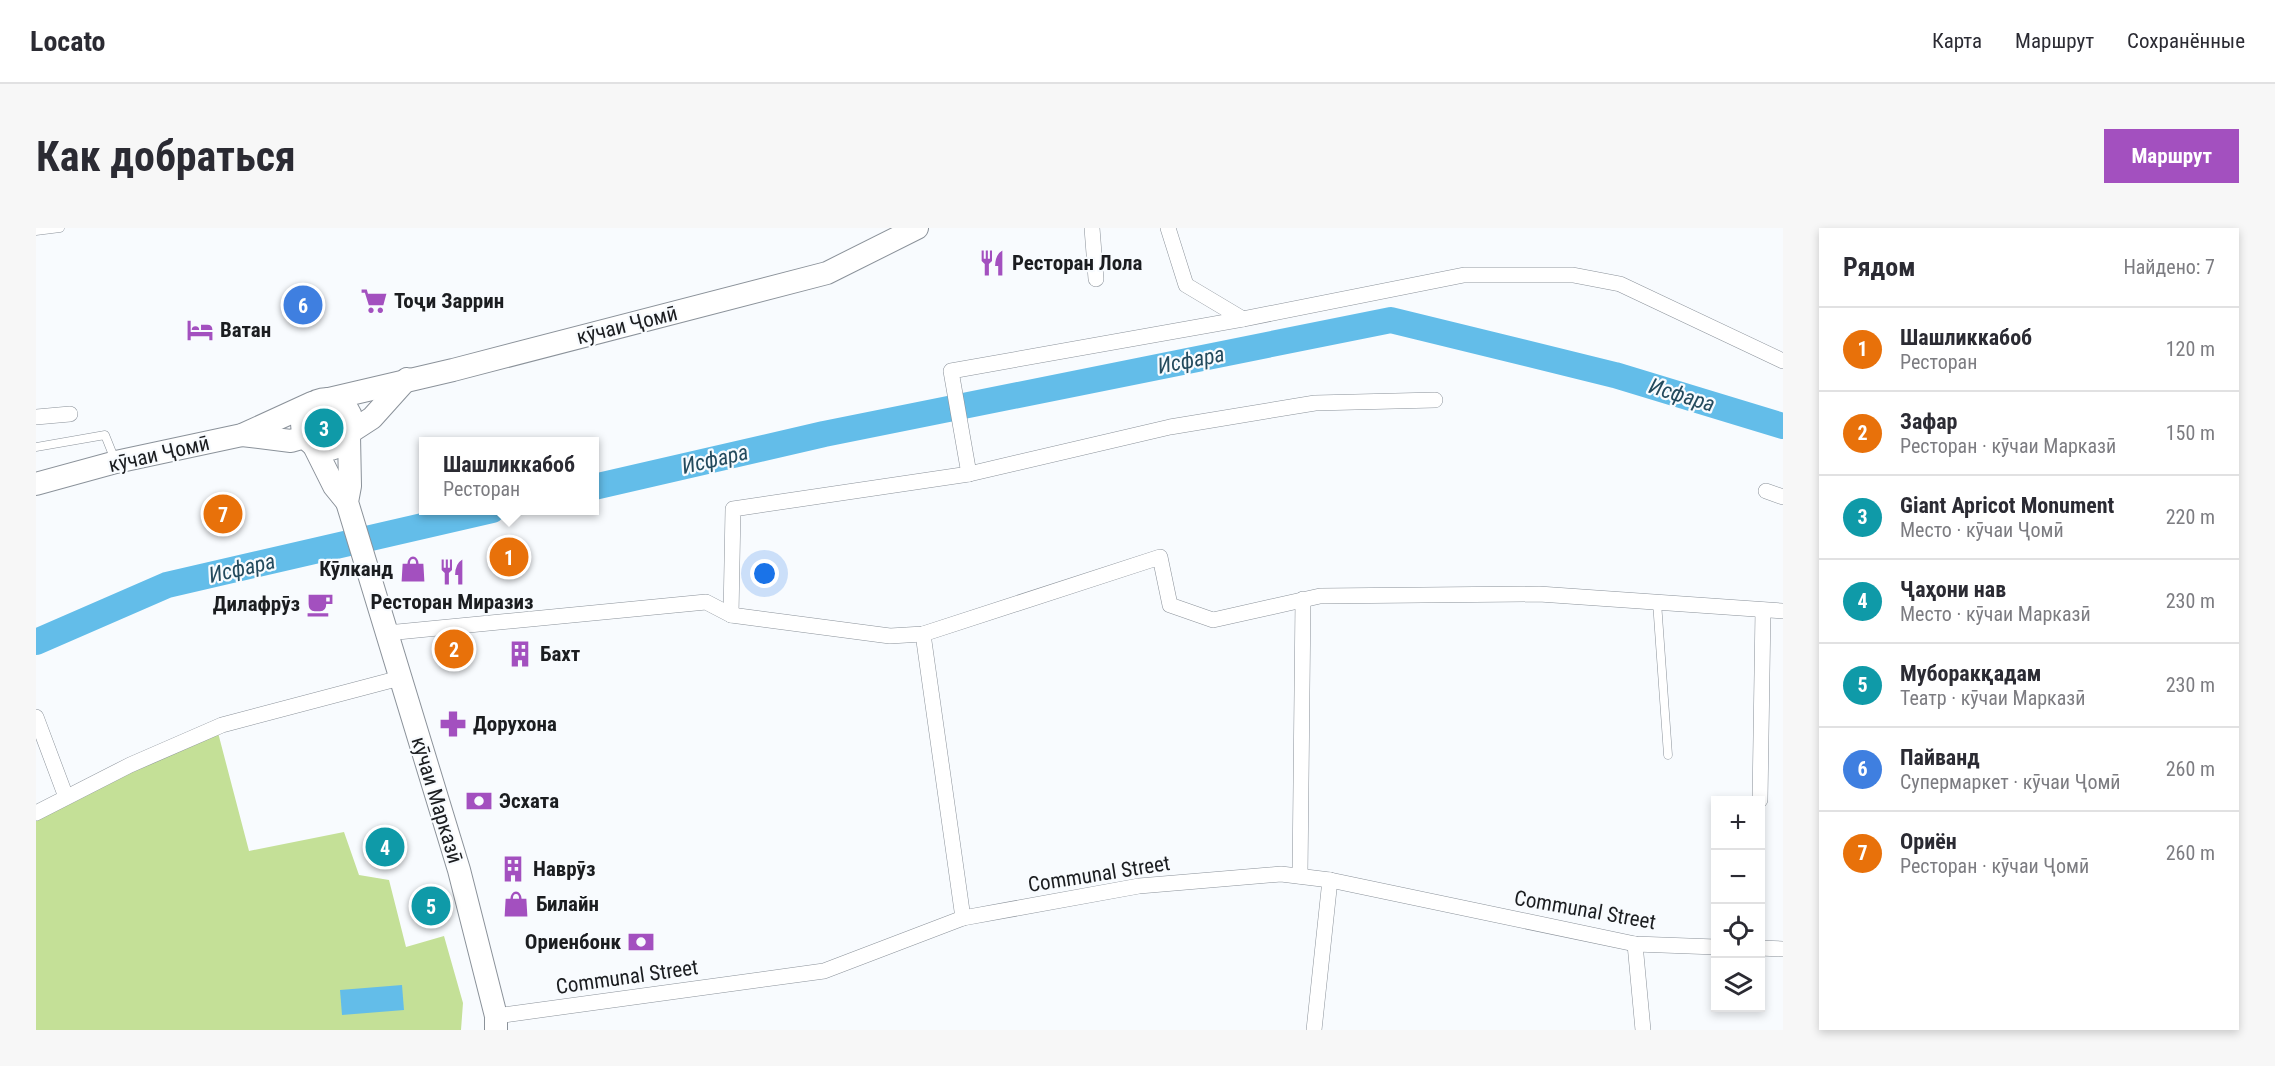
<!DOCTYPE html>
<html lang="ru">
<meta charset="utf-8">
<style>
body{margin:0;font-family:"Roboto Condensed",sans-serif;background:#f7f7f7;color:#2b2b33}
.controls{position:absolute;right:18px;bottom:18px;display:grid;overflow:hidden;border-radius:0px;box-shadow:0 3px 9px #0003}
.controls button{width:54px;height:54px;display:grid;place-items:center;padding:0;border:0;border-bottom:2px solid #e1e1e2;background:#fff;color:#2b2b33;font:30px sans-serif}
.you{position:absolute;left:729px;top:346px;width:21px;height:21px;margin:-15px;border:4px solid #fff;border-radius:50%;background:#1a73e8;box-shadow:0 0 0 9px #1a73e833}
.badge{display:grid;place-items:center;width:39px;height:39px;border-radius:50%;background:#a350bf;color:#fff;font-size:20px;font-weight:700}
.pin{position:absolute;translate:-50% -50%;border:3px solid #fff;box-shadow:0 2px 6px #0006}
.popup{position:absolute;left:383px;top:209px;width:180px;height:78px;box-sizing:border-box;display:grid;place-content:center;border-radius:0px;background:#fff;filter:drop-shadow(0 2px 4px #0005);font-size:20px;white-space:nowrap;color:#7c7c81}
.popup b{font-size:22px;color:#2b2b33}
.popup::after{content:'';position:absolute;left:50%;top:100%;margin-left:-12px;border:12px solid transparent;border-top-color:#fff}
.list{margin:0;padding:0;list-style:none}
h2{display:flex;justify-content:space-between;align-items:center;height:78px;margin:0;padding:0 24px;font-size:26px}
h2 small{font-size:20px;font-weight:400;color:#7c7c81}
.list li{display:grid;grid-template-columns:39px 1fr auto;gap:18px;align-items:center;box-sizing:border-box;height:84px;padding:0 24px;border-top:2px solid #e1e1e2}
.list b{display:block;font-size:22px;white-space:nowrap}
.list p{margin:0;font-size:20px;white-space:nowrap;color:#7c7c81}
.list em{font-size:20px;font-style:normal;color:#7c7c81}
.icon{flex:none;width:33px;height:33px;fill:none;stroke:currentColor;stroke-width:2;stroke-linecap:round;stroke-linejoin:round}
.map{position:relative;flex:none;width:1747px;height:802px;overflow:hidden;border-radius:0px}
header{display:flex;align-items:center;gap:36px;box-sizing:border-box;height:84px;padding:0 30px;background:#fff;border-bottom:2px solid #e1e1e2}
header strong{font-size:28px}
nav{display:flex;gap:33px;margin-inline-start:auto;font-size:21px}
.intro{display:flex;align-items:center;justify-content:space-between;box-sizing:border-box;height:144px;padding:0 36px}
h1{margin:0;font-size:42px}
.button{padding:15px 27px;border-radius:0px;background:#a350bf;color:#fff;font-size:21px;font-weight:700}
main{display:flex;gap:36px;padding:0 36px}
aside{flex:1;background:#fff;border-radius:0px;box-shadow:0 3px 9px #0003}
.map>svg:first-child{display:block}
</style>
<header>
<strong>Locato</strong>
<nav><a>Карта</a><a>Маршрут</a><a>Сохранённые</a></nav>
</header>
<div class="intro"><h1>Как добраться</h1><a class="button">Маршрут</a></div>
<main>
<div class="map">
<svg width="1747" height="802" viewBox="0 0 1747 802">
<rect width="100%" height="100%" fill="#f8fbfe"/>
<!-- green -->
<path fill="#c4e097" d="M180,497l33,126 95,-19 15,43 30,5 17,67 38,-11 19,67 -2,27h-425v-216z"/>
<!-- water -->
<path fill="#63bde9" d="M366,757l2,25 -62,5 -2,-25z"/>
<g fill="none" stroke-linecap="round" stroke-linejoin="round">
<!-- river -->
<g stroke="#63bde9" stroke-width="26">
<path d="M558,259l230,-53 567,-114 224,55 168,51"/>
<path d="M0,414l131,-57 325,-75"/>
</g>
<!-- lane casing -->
<g stroke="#8b929a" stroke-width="9">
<g id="lane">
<path d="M0,3l24,-3"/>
<path d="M0,219l69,-12 10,25"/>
<path d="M1621,374l11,153"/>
</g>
</g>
<!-- street casing -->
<g stroke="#8b929a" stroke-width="16">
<g id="street">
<path d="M1056,0l4,51"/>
<path d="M1132,0l18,57 57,34"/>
<path d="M1399,172l-120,3 -145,24 -201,47 -18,-103 292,-52 221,-44h109l47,9 163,77"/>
<path d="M0,189l34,-3"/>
<path d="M1730,263l17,6"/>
<path d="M695,387l2,-106 236,-35"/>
<path d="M351,405l319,-31 25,13 159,21 33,-2 237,-77 10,48 43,15 107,-24 219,-2 244,17"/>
<path d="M887,406l40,284"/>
<path d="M0,489l30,80"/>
<path d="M1724,572l3,-190"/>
<path d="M0,585l94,-48 92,-40 178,-47"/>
<path d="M1264,648l3,-277"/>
<path d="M1599,716l8,86"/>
<path d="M1724,720l23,1"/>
<path d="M460,788l328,-45 139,-53 176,-32 142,-12 49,6 305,64 81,3"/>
<path d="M1278,802l16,-150"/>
</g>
</g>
<!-- secondary casing -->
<g stroke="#8b929a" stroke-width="24">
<g id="secondary">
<circle cx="291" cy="196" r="25"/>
<path d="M293,171l124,-29 374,-97 90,-45"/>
<path d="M316,203l20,-13 35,-39"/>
<path d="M206,207l49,6 14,-4"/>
<path d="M313,208l1,50 -3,16 112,368 37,146v14"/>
<path d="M278,218l20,40 13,16"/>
<path d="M0,256l80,-22 126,-27 70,-32"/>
</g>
</g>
<!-- lane -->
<use href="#lane" stroke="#fff" stroke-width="8"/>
<!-- street -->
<use href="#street" stroke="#fff" stroke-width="15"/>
<!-- secondary -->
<use href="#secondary" stroke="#fff" stroke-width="22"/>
</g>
<!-- icons -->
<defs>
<g id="restaurant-bare" transform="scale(2.07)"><path d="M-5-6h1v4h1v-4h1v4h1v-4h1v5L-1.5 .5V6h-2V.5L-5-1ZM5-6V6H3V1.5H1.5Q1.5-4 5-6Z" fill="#a350bf" stroke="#f8fbfe" stroke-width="2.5" paint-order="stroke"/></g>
<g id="supermarket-bare" transform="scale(2.07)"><path d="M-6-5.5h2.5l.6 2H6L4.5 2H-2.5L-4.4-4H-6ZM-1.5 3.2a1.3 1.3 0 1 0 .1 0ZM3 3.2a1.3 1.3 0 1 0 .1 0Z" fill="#a350bf" stroke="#f8fbfe" stroke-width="2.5" paint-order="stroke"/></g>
<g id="hotel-bare" transform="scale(2.07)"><path d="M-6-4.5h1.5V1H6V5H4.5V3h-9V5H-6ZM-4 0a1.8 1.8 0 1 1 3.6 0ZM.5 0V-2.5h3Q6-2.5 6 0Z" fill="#a350bf" stroke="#f8fbfe" stroke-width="2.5" paint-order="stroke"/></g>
<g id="shop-bare" transform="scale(2.07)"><path d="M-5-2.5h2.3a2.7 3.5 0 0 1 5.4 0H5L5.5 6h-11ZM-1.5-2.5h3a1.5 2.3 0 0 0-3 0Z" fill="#a350bf" stroke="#f8fbfe" stroke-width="2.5" paint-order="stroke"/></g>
<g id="cafe-bare" transform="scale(2.07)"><path d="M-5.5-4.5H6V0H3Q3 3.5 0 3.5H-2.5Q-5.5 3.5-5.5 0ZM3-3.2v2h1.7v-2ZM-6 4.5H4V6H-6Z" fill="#a350bf" stroke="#f8fbfe" stroke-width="2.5" paint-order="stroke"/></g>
<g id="building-bare" transform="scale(2.07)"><path d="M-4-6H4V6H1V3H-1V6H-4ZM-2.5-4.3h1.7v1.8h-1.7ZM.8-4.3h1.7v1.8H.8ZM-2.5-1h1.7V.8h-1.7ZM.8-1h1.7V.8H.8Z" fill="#a350bf" stroke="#f8fbfe" stroke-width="2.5" paint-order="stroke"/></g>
<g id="pharmacy-bare" transform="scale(2.07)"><path d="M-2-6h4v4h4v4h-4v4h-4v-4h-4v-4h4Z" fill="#a350bf" stroke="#f8fbfe" stroke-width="2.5" paint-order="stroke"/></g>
<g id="bank-bare" transform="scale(2.07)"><path d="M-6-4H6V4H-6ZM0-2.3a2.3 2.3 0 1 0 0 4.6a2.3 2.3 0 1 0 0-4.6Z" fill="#a350bf" stroke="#f8fbfe" stroke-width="2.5" paint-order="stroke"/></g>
</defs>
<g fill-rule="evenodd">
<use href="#restaurant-bare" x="956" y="35"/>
<use href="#supermarket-bare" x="338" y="73"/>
<use href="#hotel-bare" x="164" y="102"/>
<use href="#shop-bare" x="377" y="341"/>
<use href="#restaurant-bare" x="416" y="344"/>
<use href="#cafe-bare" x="284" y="376"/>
<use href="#building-bare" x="484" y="426"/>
<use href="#pharmacy-bare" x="417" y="496"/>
<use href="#bank-bare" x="443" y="573"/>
<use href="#building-bare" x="477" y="641"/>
<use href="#shop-bare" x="480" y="676"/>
<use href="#bank-bare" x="605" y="714"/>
</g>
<g text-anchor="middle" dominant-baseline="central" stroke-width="4.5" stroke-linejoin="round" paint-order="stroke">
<!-- poi labels -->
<g font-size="21" font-weight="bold" fill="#1b1d20" stroke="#f8fbfe" text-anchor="start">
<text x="976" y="35">Ресторан Лола</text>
<text x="358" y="73">Тоҷи Заррин</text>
<text x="184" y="102">Ватан</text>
<text x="357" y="341" text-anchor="end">Кӯлканд</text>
<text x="416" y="374" text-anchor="middle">Ресторан Миразиз</text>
<text x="264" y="376" text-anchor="end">Дилафрӯз</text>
<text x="504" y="426">Бахт</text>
<text x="437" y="496">Дорухона</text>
<text x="463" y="573">Эсхата</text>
<text x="497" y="641">Наврӯз</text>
<text x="500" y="676">Билайн</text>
<text x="585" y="714" text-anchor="end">Ориенбонк</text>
</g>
<!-- street labels -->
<g font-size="21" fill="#1b1d20" stroke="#f8fbfe">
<text transform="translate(591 97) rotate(-14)">кӯчаи Ҷомӣ</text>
<text transform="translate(123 226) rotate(-13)">кӯчаи Ҷомӣ</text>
<text transform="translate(401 572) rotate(73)">кӯчаи Марказӣ</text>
<text transform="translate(1063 646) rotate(-9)">Communal Street</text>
<text transform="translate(1549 682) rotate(10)">Communal Street</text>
<text transform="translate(591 749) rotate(-8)">Communal Street</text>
</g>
<!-- water labels -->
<g font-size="22" font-style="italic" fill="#234a5d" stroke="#f8fbfe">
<text transform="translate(1155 132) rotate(-11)">Исфара</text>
<text transform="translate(1646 167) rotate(17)">Исфара</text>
<text transform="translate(679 231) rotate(-13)">Исфара</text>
<text transform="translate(206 340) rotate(-13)">Исфара</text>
</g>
</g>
</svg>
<div class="controls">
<button>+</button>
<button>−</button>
<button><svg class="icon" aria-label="locate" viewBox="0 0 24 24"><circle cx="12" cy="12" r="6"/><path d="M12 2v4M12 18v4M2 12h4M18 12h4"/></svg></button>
<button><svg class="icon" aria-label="layers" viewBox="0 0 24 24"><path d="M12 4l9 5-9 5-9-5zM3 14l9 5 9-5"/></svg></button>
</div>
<div class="you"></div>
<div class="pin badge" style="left:473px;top:329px;background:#e8710a">1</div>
<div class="popup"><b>Шашликкабоб</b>Ресторан</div>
<div class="pin badge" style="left:418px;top:421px;background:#e8710a">2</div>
<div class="pin badge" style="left:288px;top:200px;background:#0f9aa8">3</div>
<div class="pin badge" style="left:349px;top:619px;background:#0f9aa8">4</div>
<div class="pin badge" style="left:395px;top:678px;background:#0f9aa8">5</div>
<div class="pin badge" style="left:267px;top:77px;background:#3f7fe0">6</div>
<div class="pin badge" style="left:187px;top:286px;background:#e8710a">7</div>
</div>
<aside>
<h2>Рядом<small>Найдено: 7</small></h2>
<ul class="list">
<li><span class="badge" style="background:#e8710a">1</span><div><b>Шашликкабоб</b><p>Ресторан</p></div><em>120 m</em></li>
<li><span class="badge" style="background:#e8710a">2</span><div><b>Зафар</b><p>Ресторан · кӯчаи Марказӣ</p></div><em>150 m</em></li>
<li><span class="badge" style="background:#0f9aa8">3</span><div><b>Giant Apricot Monument</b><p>Место · кӯчаи Ҷомӣ</p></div><em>220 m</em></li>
<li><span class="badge" style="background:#0f9aa8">4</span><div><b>Ҷаҳони нав</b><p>Место · кӯчаи Марказӣ</p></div><em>230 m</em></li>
<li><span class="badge" style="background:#0f9aa8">5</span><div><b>Муборакқадам</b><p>Театр · кӯчаи Марказӣ</p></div><em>230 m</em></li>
<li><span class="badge" style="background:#3f7fe0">6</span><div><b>Пайванд</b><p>Супермаркет · кӯчаи Ҷомӣ</p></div><em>260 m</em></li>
<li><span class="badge" style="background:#e8710a">7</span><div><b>Ориён</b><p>Ресторан · кӯчаи Ҷомӣ</p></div><em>260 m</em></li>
</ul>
</aside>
</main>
